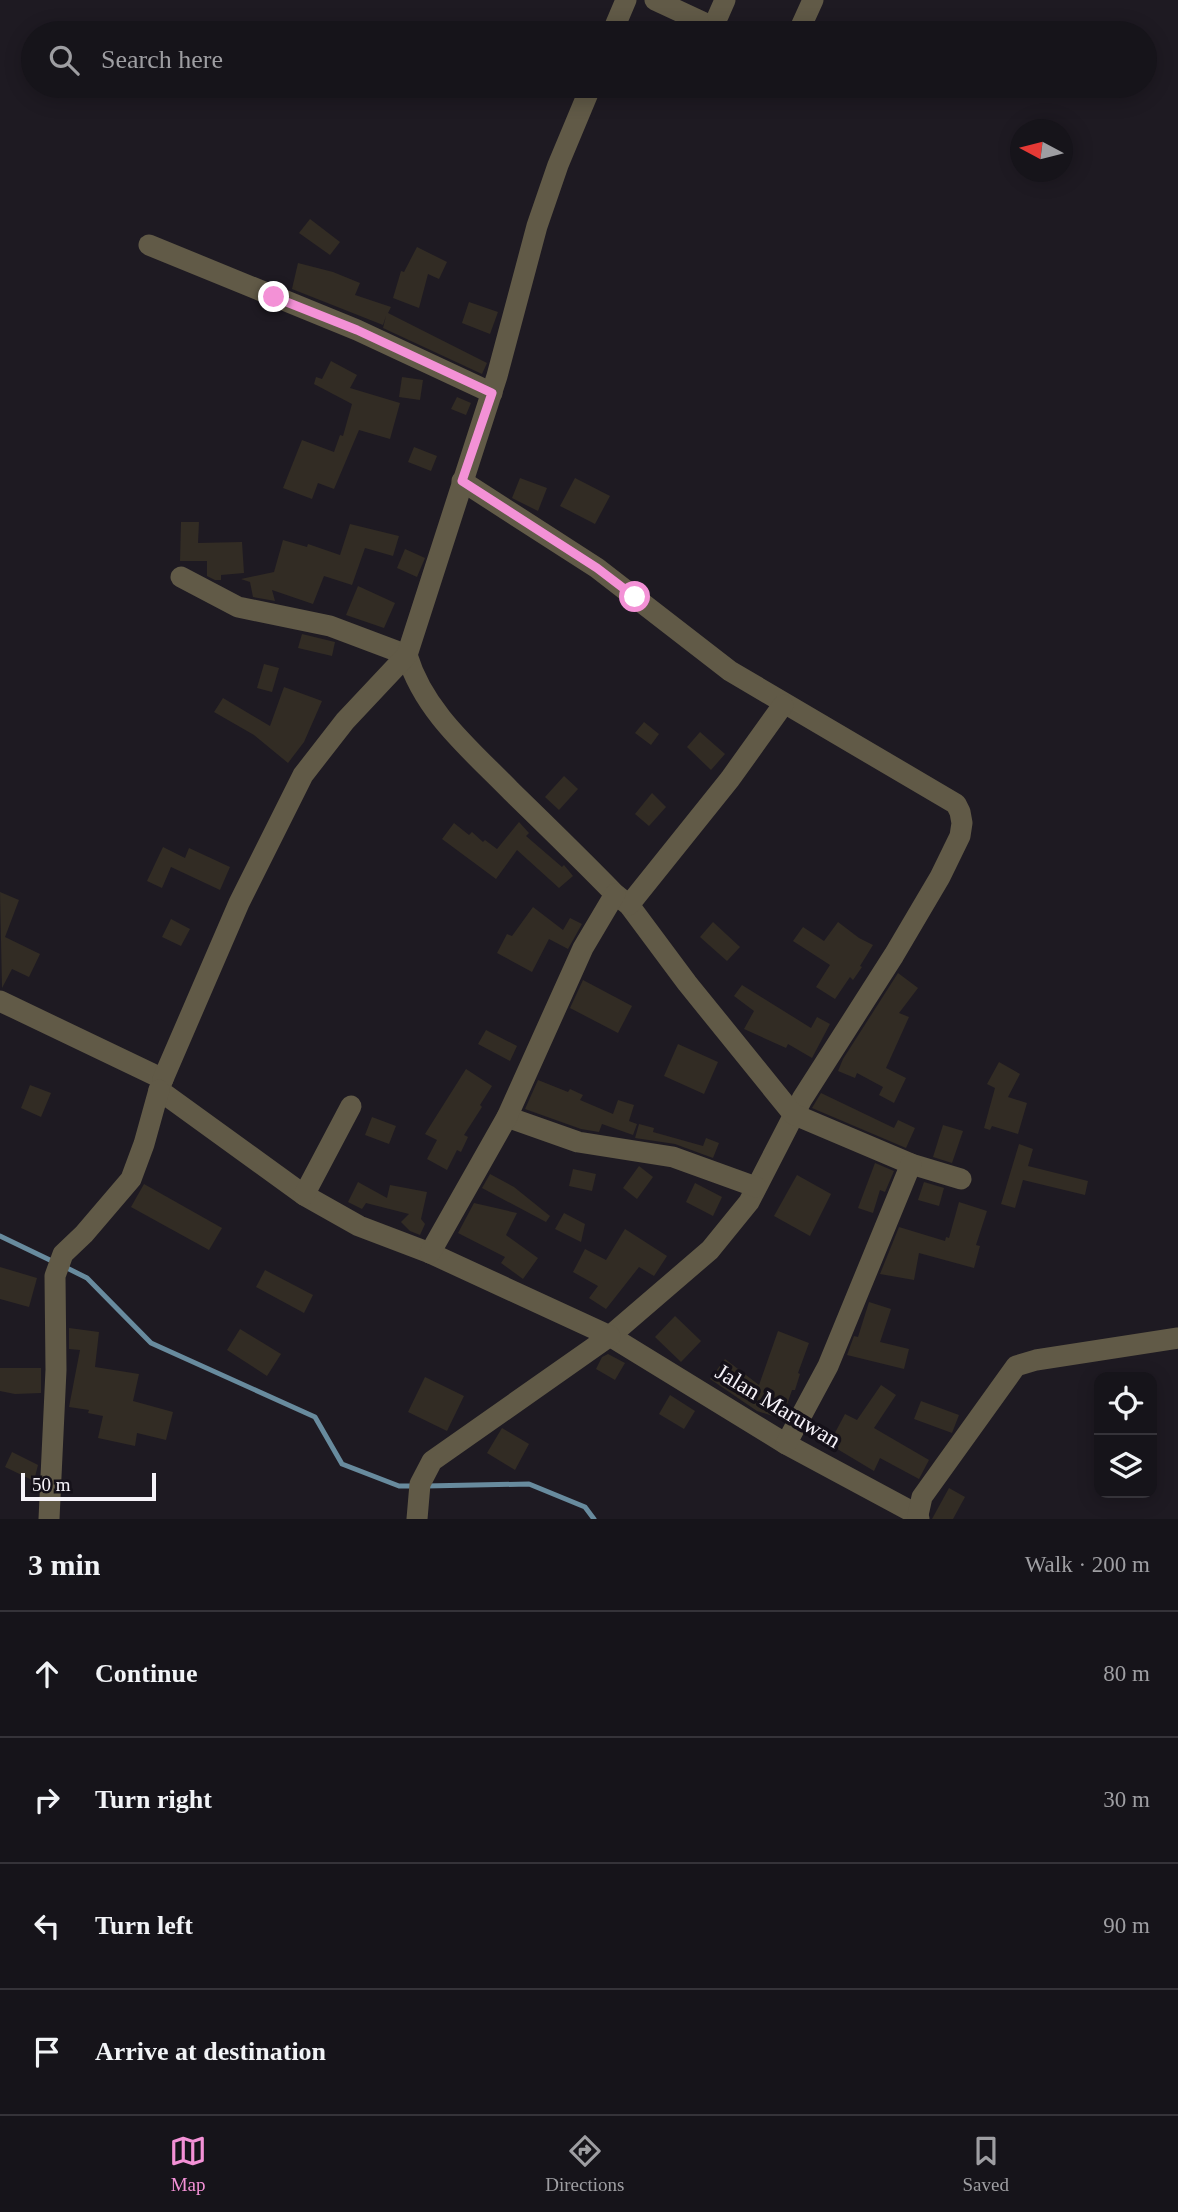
<!DOCTYPE html>
<meta charset="utf-8">
<style>
body{margin:0;font-family:Georgia,serif;background:#232127;color:#f1f3f6}
.controls{position:absolute;right:21px;bottom:21px;display:grid;overflow:hidden;border-radius:14px;box-shadow:0 4px 18px #0003}
.controls button{width:63px;height:63px;display:grid;place-items:center;padding:0;border:0;border-bottom:2px solid #353339;background:#16141a;color:#f1f3f6;font:35px sans-serif}
.compass{position:absolute;left:1010px;top:119px;width:63px;height:63px;border-radius:50%;background:#16141a;box-shadow:0 4px 18px #0003;rotate:277deg}
.scale{position:absolute;left:21px;bottom:18px;width:135px;box-sizing:border-box;padding-left:7px;border:4px solid #f6f3f9;border-top:0;font-size:19px;line-height:24px;white-space:nowrap;color:#f6f3f9;-webkit-text-stroke:5px #151119;paint-order:stroke}
.stop{position:absolute;width:21px;height:21px;margin:-16px;border:5px solid #f391d6;border-radius:50%;background:#fff}
.stop.end{background:#f391d6;border-color:#fff;box-shadow:0 2px 7px #0008}
.list{margin:0;padding:0;list-style:none}
h2{display:flex;justify-content:space-between;align-items:center;height:91px;margin:0;padding:0 28px;font-size:30px}
h2 small{font-size:23px;font-weight:400;color:#9e9ea2}
.list li{display:grid;grid-template-columns:46px 1fr auto;gap:21px;align-items:center;box-sizing:border-box;height:126px;padding:0 28px;border-top:2px solid #353339}
.list b{display:block;font-size:26px;white-space:nowrap}
.list em{font-size:23px;font-style:normal;color:#9e9ea2}
.icon{flex:none;width:38px;height:38px;fill:none;stroke:currentColor;stroke-width:2;stroke-linecap:round;stroke-linejoin:round}
.map{position:relative;flex:none;width:1178px;height:1519px;overflow:hidden}
.search{position:absolute;background:#16141a;box-shadow:0 4px 18px #0003;left:21px;right:21px;top:21px;height:77px;display:flex;align-items:center;gap:18px;box-sizing:border-box;padding:0 24px;border-radius:38px;color:#9e9ea2;font-size:26px}
.sheet{height:595px;background:#16141a}
nav{display:flex;justify-content:space-around;align-items:center;box-sizing:border-box;height:98px;border-top:2px solid #353339;background:#16141a;font-size:19px;color:#9e9ea2}
nav a{display:grid;justify-items:center;gap:4px}
nav .on{color:#f391d6}
.map>svg:first-child{display:block}
</style>
<div class="map">
<svg width="1178" height="1519" viewBox="0 0 1178 1519">
<rect width="100%" height="100%" fill="#1e1a22"/>
<g fill="none" stroke-linecap="round" stroke-linejoin="round">
<!-- stream -->
<g stroke="#688b9e" stroke-width="5">
<path d="M0,1236l54,26"/>
<path d="M63,1266l24,12 64,65 164,74 27,47 57,22h17"/>
<path d="M426,1486l103,-2 56,23 9,12"/>
</g>
</g>
<!-- building -->
<g fill="#322c24">
<path d="M310,219l30,23 -10,13 -31,-22z"/>
<path d="M417,247l30,15 -8,17 -11,-5 -9,34 -26,-10 8,-27 3,1z"/>
<path d="M298,263l35,9 27,11 -5,12 36,12 -3,6 99,50 -5,11 -99,-46 3,-12 -3,9 -91,-36z"/>
<path d="M469,302l29,10 -8,22 -28,-11z"/>
<path d="M331,361l26,14 -7,13 50,15 -10,36 -31,-9 -25,59 -16,-6 -6,16 -29,-11 19,-48 32,12 6,-17 3,1 9,-32 -38,-20 2,-7 6,2z"/>
<path d="M402,377l21,3 -3,20 -21,-3z"/>
<path d="M457,397l14,6 -5,12 -15,-6z"/>
<path d="M414,447l23,9 -6,15 -23,-9z"/>
<path d="M520,478l27,10 -9,23 -26,-13z"/>
<path d="M575,478l35,18 -15,28 -35,-18z"/>
<path d="M181,522h18l-1,21 44,-1 2,31 -23,2v5h-6l-8,-4v-15h-27z"/>
<path d="M350,524l49,12 -6,20 -28,-8 -13,37 -28,-9 -11,28 -41,-14 3,11 -22,-4 -3,-15 -9,-3 33,-7 9,-32 24,7 1,-3 32,11z"/>
<path d="M405,549l20,9 -8,19 -20,-9z"/>
<path d="M358,586l37,17 -11,25 -38,-13z"/>
<path d="M302,634l33,8 -3,14 -34,-8z"/>
<path d="M264,664l15,4 -7,24 -15,-4z"/>
<path d="M284,687l38,14 -18,41 -16,21 -34,-28 -40,-23 9,-14 47,28z"/>
<path d="M644,722l15,12 -8,11 -16,-12z"/>
<path d="M700,732l25,22 -14,16 -24,-23z"/>
<path d="M564,776l14,13 -19,21 -14,-13z"/>
<path d="M652,793l14,14 -17,19 -14,-12z"/>
<path d="M519,822l10,11 -3,3 36,31 2,-2 9,11 -14,12 -42,-38 -21,29 -54,-40 12,-16 15,12 3,-3 11,10 2,-2 12,9z"/>
<path d="M163,847l22,11 4,-10 41,19 -10,23 -49,-23 -9,21 -15,-7z"/>
<path d="M0,892l19,8 -14,37 35,17 -11,23 -17,-8 -10,19z"/>
<path d="M533,907l30,23 7,-12 12,6 -14,25 -19,-10 -17,33 -35,-19 10,-19 5,2z"/>
<path d="M171,919l19,10 -9,17 -19,-9z"/>
<path d="M713,922l27,25 -13,14 -27,-24z"/>
<path d="M838,922l21,16 14,7 -13,21 2,1 -9,13 -3,-3 -15,22 -19,-12 14,-22 -37,-24 10,-14 21,14z"/>
<path d="M898,973l20,15 -19,25 10,4 -23,51 20,10 -12,25 -15,-8 4,-8 -26,-14 -2,5 -17,-7 5,-12z"/>
<path d="M583,980l49,26 -14,27 -48,-25z"/>
<path d="M742,985l69,43 6,-11 13,7 -18,34 -24,-14 -2,4 -42,-19 10,-18 -20,-15z"/>
<path d="M486,1030l31,16 -7,15 -32,-17z"/>
<path d="M678,1044l40,18 -14,32 -40,-18z"/>
<path d="M999,1062l21,12 -12,23 19,6 -9,31 -26,-8 -2,4 -6,-2 11,-40 -8,-4z"/>
<path d="M466,1069l26,17 -12,19 2,2 -18,28 4,2 -7,15 -4,-2 -10,20 -20,-11 10,-19 -12,-6z"/>
<path d="M538,1080l30,12 2,-3 13,6 -3,5 33,14 5,-14 16,5 -5,16 8,3 -4,11 -31,-11 -3,8 -18,-3 -56,-20z"/>
<path d="M30,1085l21,8 -10,24 -20,-9z"/>
<path d="M821,1093l73,35 4,-8 17,8 -9,20 -94,-40z"/>
<path d="M372,1117l24,9 -7,18 -24,-9z"/>
<path d="M639,1124l15,4 -1,4 50,14 3,-8 13,5 -6,15 -38,-14 -40,-6z"/>
<path d="M943,1125l20,6 -11,32 -19,-6z"/>
<path d="M1019,1144l14,5 -5,17 60,15 -3,14 -62,-15 -8,28 -14,-4z"/>
<path d="M875,1163l19,8 -9,21 -5,-2 -7,23 -15,-5z"/>
<path d="M639,1166l14,11 -16,22 -14,-11z"/>
<path d="M573,1169l23,5 -4,17 -23,-5z"/>
<path d="M490,1174l24,13 36,29 -4,6 -64,-34z"/>
<path d="M797,1175l34,19 -21,42 -36,-20z"/>
<path d="M358,1182l29,16 3,-13 37,7 -6,27 4,5 -5,11 -10,-4 -9,-9 8,-8 -43,-11 -4,6 -14,-7z"/>
<path d="M924,1182l20,6 -5,18 -21,-6z"/>
<path d="M695,1183l27,14 -9,19 -27,-14z"/>
<path d="M144,1184l78,44 -13,22 -78,-43z"/>
<path d="M959,1202l28,9 -11,34 4,1 -6,22 -55,-15 -5,27 -34,-6 19,-47 46,14 1,-4 3,1z"/>
<path d="M474,1203l43,10 -11,22 32,23 -15,21 -22,-16 4,-6 -47,-24z"/>
<path d="M564,1213l21,11 -4,18 -26,-13z"/>
<path d="M625,1229l42,27 -13,20 -15,-9 -33,42 -17,-11 9,-12 -25,-14 12,-23 21,11z"/>
<path d="M0,1267l37,11 -8,29 -29,-8z"/>
<path d="M265,1270l48,25 -9,18 -48,-26z"/>
<path d="M869,1302l22,7 -11,33 29,7 -5,20 -57,-14 7,-19 4,1z"/>
<path d="M675,1316l26,25 -20,21 -26,-25z"/>
<path d="M69,1328l30,4 -4,35 44,7 -6,27 40,11 -7,28 -29,-7 -2,13 -37,-8 5,-22 -15,-3 1,-3 -20,-3 11,-57 -11,-1z"/>
<path d="M240,1329l41,25 -14,22 -40,-26z"/>
<path d="M778,1331l31,12 -11,30 2,1 -5,16h-3l-10,29 -25,-8 -47,-32 15,-20 34,26z"/>
<path d="M608,1354l17,9 -10,17 -19,-11 6,-12z"/>
<path d="M0,1368h41v25l-26,1 -15,-3z"/>
<path d="M425,1377l39,19 -17,35 -39,-19z"/>
<path d="M881,1385l15,10 -22,33 55,32 -10,19 -39,-21 -6,13 -45,-27 16,-30 12,6z"/>
<path d="M670,1395l25,16 -11,18 -25,-15z"/>
<path d="M921,1401l38,14 -7,18 -38,-14z"/>
<path d="M502,1428l27,16 -14,26 -28,-17z"/>
<path d="M12,1452l26,13 -4,16 -29,-14z"/>
<path d="M949,1488l16,9 -12,22h-21z"/>
</g>
<g fill="none" stroke-linecap="round" stroke-linejoin="round">
<!-- minor -->
<g stroke="#615a47" stroke-width="21">
<path d="M655,0l71,33"/>
<path d="M718,16l7,-16"/>
<path d="M612,33l14,-33"/>
<path d="M798,33l15,-33"/>
<path d="M149,245l208,85 135,63"/>
<path d="M462,481l135,87 133,103 226,133 4,8 2,11 -2,13 -20,41 -46,78 -92,144 -53,103 -39,48 -100,86 176,108 132,71 1,4"/>
<path d="M181,577l57,30 92,19 77,29c17,57 64,95 104,136 35,34 70,68 104,103l14,11 58,78 106,131 118,50 50,15"/>
<path d="M629,905l101,-126 53,-74"/>
<path d="M0,1001l163,78 -4,11 145,105 55,31 71,27 180,83 -178,125 -12,23 -3,35"/>
<path d="M163,1079l76,-176 64,-128 42,-54 62,-66 90,-279 40,-150 21,-61 33,-79"/>
<path d="M507,1117l71,25 95,15 83,30"/>
<path d="M304,1195l47,-89"/>
<path d="M430,1253l77,-136 76,-169 32,-54"/>
<path d="M786,1444l42,-78 83,-202"/>
<path d="M918,1515l4,-18 94,-131 20,-6 142,-22"/>
<path d="M49,1519l7,-149 -1,-94 8,-22 21,-20 47,-55 13,-35 15,-54"/>
</g>
</g>
<g fill="none" stroke-linecap="round" stroke-linejoin="round">
<!-- route -->
<path stroke="#f391d6" stroke-width="9" d="M274,297l83,33 135,63 -30,88 135,87 38,29"/>
</g>
<g text-anchor="middle" dominant-baseline="central" stroke-width="7" stroke-linejoin="round" paint-order="stroke">
<!-- street labels -->
<g font-size="23" fill="#f6f3f9" stroke="#151119">
<text transform="translate(778 1406) rotate(31)">Jalan Maruwan</text>
</g>
</g>
</svg>
<div class="controls">
<button><svg class="icon" aria-label="locate" viewBox="0 0 24 24"><circle cx="12" cy="12" r="6"/><path d="M12 2v4M12 18v4M2 12h4M18 12h4"/></svg></button>
<button><svg class="icon" aria-label="layers" viewBox="0 0 24 24"><path d="M12 4l9 5-9 5-9-5zM3 14l9 5 9-5"/></svg></button>
</div>
<svg class="compass" viewBox="-18 -18 36 36"><path d="M0-13l5 13h-10z" fill="#e53935"/><path d="M0 13l5-13h-10z" fill="#9e9ea2"/></svg>
<div class="scale">50 m</div>
<div class="stop" style="left:635px;top:597px"></div>
<div class="stop end" style="left:274px;top:297px"></div>
<div class="search"><svg class="icon" aria-label="search" viewBox="0 0 24 24"><circle cx="10" cy="10" r="6"/><path d="M15 15l6 6"/></svg>Search here</div>
</div>
<section class="sheet">
<h2>3 min<small>Walk · 200 m</small></h2>
<ul class="list">
<li><svg class="icon" aria-label="ahead" viewBox="0 0 24 24"><path d="M12 20V5M6 11l6-6 6 6"/></svg><div><b>Continue</b></div><em>80 m</em></li>
<li><svg class="icon" aria-label="right" viewBox="0 0 24 24"><path d="M7 20v-9h11M14 6l5 5-5 5"/></svg><div><b>Turn right</b></div><em>30 m</em></li>
<li><svg class="icon" aria-label="left" viewBox="0 0 24 24"><path d="M17 20v-9H6M10 6l-5 5 5 5"/></svg><div><b>Turn left</b></div><em>90 m</em></li>
<li><svg class="icon" aria-label="arrive" viewBox="0 0 24 24"><path d="M6 21V4h12l-3 4 3 4H6"/></svg><div><b>Arrive at destination</b></div></li>
</ul>
</section>
<nav>
<a class="on"><svg class="icon" aria-label="map" viewBox="0 0 24 24"><path d="M3 6l6-2 6 2 6-2v14l-6 2-6-2-6 2zM9 4v14M15 6v14"/></svg>Map</a>
<a><svg class="icon" aria-label="directions" viewBox="0 0 24 24"><path d="M12 3l9 9-9 9-9-9zM9 14v-3h6M13 9l2 2-2 2"/></svg>Directions</a>
<a><svg class="icon" aria-label="saved" viewBox="0 0 24 24"><path d="M7 4h10v16l-5-4-5 4z"/></svg>Saved</a>
</nav>
